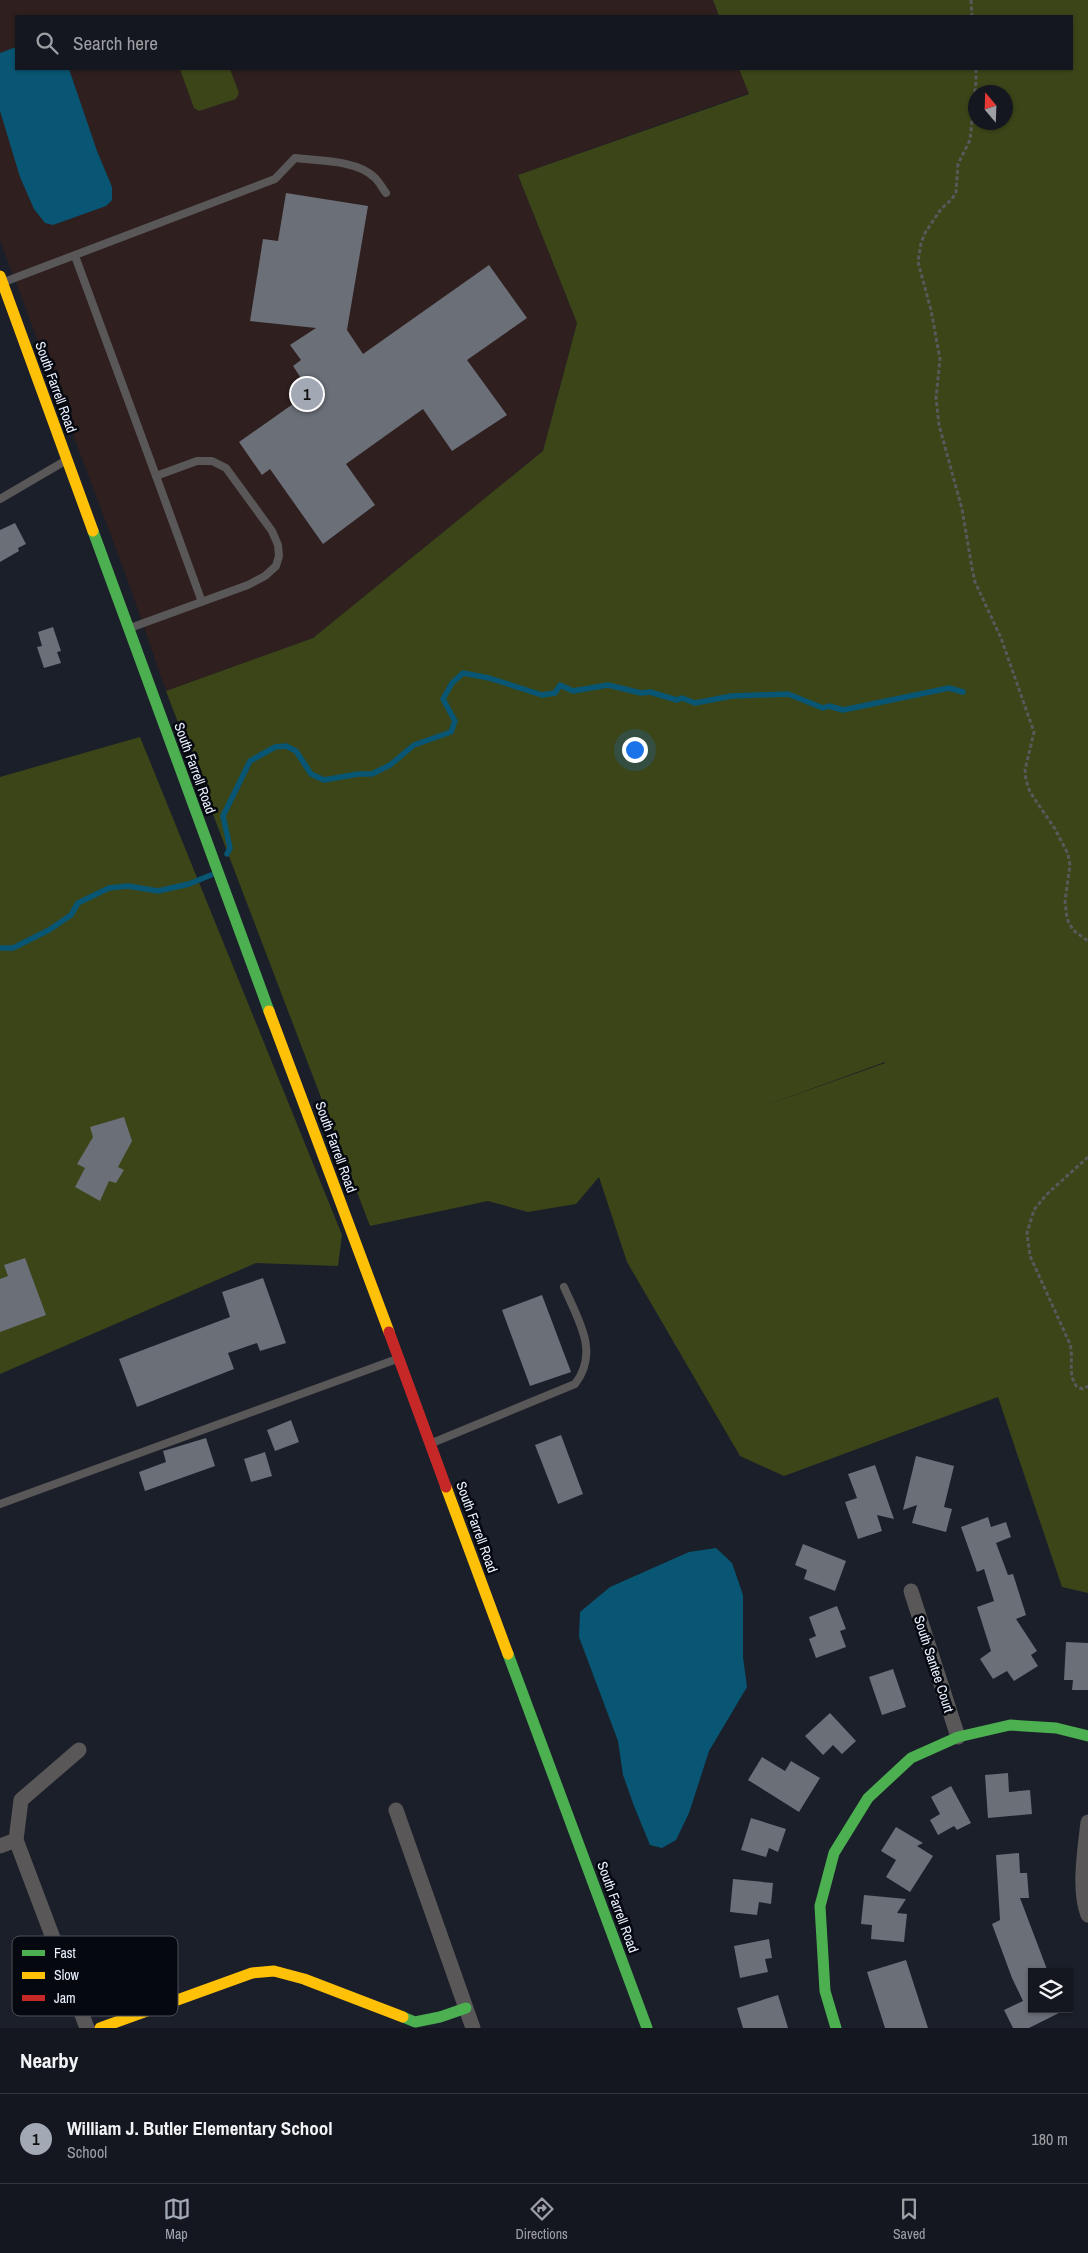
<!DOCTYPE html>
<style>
body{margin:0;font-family:"Archivo Narrow",sans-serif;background:#21242c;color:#f1f3f6}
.controls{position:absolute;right:15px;bottom:15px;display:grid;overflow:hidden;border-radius:0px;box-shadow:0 1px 4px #0004}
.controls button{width:45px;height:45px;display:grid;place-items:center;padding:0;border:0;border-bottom:1px solid #33363d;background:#14171f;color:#f1f3f6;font:25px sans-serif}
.compass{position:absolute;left:968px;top:85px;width:45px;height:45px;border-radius:50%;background:#14171f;box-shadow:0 1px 4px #0004;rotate:341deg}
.you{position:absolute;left:634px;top:749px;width:18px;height:18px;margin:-12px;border:4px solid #fff;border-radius:50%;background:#1a73e8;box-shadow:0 0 0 8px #1a73e833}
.badge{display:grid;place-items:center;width:32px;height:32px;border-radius:50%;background:#a2a8b4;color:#111;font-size:16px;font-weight:700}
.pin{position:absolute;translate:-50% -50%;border:2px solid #fff;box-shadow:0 1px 5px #0006}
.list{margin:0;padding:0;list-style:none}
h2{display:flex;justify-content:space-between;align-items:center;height:65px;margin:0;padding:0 20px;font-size:21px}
h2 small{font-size:16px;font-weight:400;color:#9d9fa4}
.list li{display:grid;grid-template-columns:32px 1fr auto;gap:15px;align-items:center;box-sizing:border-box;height:90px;padding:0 20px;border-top:1px solid #33363d}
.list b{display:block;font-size:19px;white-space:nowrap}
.list p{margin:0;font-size:16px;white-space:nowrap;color:#9d9fa4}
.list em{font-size:16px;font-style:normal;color:#9d9fa4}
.icon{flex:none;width:28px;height:28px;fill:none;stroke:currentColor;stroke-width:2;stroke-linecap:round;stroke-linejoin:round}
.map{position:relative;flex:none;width:1088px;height:2028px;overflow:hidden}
.search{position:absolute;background:#14171f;box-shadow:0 1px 4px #0004;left:15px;right:15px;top:15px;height:55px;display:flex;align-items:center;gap:12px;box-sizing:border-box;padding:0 18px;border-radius:0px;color:#9d9fa4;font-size:19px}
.sheet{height:155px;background:#14171f}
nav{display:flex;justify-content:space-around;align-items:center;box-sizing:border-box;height:70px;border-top:1px solid #33363d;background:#14171f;font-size:14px;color:#9d9fa4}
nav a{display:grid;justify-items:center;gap:2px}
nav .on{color:#a2a8b4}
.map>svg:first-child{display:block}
</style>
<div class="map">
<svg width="1088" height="2028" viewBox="0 0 1088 2028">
<rect width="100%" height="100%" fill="#1a1f29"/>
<!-- industrial -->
<path fill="#2f1f1f" d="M0,0h713l6,16h-703v53h723l10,24 -231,82 59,148 -34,128 -230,187 -147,53 -38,-110 -128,-341z"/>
<!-- green -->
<g fill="#3b4518" fill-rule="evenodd">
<path d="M713,0h375v1593l-26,-6 -64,-190 -214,79 -44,-20 -113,-194 -28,-85 -23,27 -48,8 -40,-11 -118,25 -204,-535 147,-53 230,-187 34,-128 -59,-148 231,-81 -10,-25h333v-53h-353zM976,92h30v30h-30zM885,1062v1l-135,48z"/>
<path d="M180,69h50l9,24 -3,6 -37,12 -5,-3z"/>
<path d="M140,737l202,498 -4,31 -82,-3 -256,111v-597z"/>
</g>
<!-- water -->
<g fill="#085673">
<path d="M16,47v22h53l28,82 15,36v13l-6,6 -53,19 -8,-2 -11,-14 -14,-32 -20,-66v-58z"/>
<path d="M716,1548l16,15 11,32v62l4,30 -38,64 -20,62 -13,27 -14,8 -12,-3 -16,-39 -11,-31 -5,-34 -39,-104 1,-25 30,-25 79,-35z"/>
</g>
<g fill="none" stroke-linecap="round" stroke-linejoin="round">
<!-- stream -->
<g stroke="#085673" stroke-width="5.5">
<path d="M227,854l3,-6 -7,-32 27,-55 25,-14 11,-1 10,5 15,23 13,6 34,-6h14l18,-9 24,-20 37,-13 4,-11 -12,-22 9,-16 11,-10 26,5 53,17 13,-2 5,-8 13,6 35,-6 33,8 9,-1 27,8 5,-2 13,5 37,-7 56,-2 35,14 6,-2 14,4 106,-22 14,4"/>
<path d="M0,948h13l36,-18 22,-15 7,-12 31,-15 19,-2 30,5 31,-7 22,-9"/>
</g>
</g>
<!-- building -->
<g fill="#6a6f78">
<path d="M286,193l82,13 -21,124 16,24 126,-89 38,53 -60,42 40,55 -55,36 -29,-42 -77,55 29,41 -52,39 -53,-75 -8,6 -23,-33 71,-50 -17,-26 8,-6 -11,-15 26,-17 -66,-7 13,-82 15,2z"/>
<path d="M15,523l11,21 -8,4 1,3 -19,11v-32z"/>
<path d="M53,627l8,24 -4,1 4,11 -17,5 -7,-21 5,-1 -4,-14z"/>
<path d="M124,1117l8,24 -14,26 6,3 -8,13 -7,-2 -9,20 -25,-14 10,-19 -8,-4 16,-27 -3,-10z"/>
<path d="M25,1258l21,57 -46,17v-53l8,-3 -4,-11z"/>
<path d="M263,1278l23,65 -26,8 -3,-8 -29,10 6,16 -97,38 -18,-48 111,-42 -8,-25z"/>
<path d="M542,1295l29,77 -41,14 -28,-76z"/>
<path d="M291,1420l8,22 -24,9 -8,-21z"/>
<path d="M561,1435l22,59 -25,10 -23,-59z"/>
<path d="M206,1438l9,28 -70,25 -6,-19 27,-10 -3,-11z"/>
<path d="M265,1452l7,24 -21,6 -7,-23z"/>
<path d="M916,1456l38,10 -10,41 8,2 -6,23 -34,-9 5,-18 -14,5z"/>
<path d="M875,1465l19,54 -17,-4 5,16 -24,8 -13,-37 12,-4 -9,-24z"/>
<path d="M988,1517l3,10 15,-5 5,15 -15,6 12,32 5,-1 13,41 -10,4 21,32 -6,4 7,11 -24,15 -7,-10 -14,8 -13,-20 11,-8 -14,-44 17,-6 -10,-32 -7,3 -16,-45z"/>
<path d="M803,1544l43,17 -11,30 -31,-12 3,-9 -12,-5z"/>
<path d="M837,1606l9,23 -6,2 6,16 -30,11 -7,-19 7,-3 -7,-19z"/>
<path d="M1066,1642l22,1v47h-16l1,-10h-9z"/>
<path d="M893,1669l13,38 -24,8 -13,-38z"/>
<path d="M830,1713l26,28 -14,13 -9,-9 -10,10 -18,-19z"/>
<path d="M762,1757l23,14 6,-10 29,17 -21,34 -51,-32z"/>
<path d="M1008,1773l1,19 21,-2 2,24 -44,4 -3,-43z"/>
<path d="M951,1786l20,37 -14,7 -3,-4 -16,9 -8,-15 10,-6 -9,-17z"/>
<path d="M751,1818l35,11 -8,23 -9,-4 -3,9 -25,-7z"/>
<path d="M896,1827l27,16 -6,3 16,10 -23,36 -24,-15 10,-17 -15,-9z"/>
<path d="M1019,1853l1,20h7l2,25h-9l28,74h-16v37h35l-38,19h-16l-9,-18 19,-9 -11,-23 -20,-54 8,-4 -4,-65z"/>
<path d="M733,1879l40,4 -2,21 -12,-2 -2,13 -27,-3z"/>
<path d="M864,1895l42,4 -9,14 10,1 -3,28 -33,-3 1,-14 -11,-1z"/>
<path d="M769,1939l3,19 -7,1 3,13 -28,6 -6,-32z"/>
<path d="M906,1960l22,68h-43l-18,-56z"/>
<path d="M778,1995l10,33h-45l-6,-20z"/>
</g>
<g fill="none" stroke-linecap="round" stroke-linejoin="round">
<!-- path -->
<g stroke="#58595a" stroke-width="3" stroke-dasharray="4 2.5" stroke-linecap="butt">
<path d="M971,0l1,16"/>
<path d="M976,69v13l-6,58 -12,24 -2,28 -4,7 -11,10 -16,24 -4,10 -3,19 13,48 9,49 -4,39 3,27 23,84 10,59 3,14 26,56 33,94 -9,38 1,10 4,12 25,37 13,25 2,11 -5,36 2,18 6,11 15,11"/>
<path d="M1088,1157l-42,38 -12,15 -7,23 3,23 40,88c4,16 -3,30 7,43l6,2 5,-3"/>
</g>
<!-- lane -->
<g stroke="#595757" stroke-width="8">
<path d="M75,256l81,220"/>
<path d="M4,282l271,-103 20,-21c24,3 61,2 79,19 5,4 8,11 12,16"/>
<path d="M0,499l65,-38"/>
<path d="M130,628l118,-43 17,-9 11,-10 3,-10 -1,-11 -6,-14 -46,-63 -14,-7h-15l-41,15 46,126"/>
<path d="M432,1443l143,-59c25,-32 3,-64 -11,-97"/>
<path d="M0,1504l397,-145"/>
</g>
<!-- street -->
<g stroke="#595757" stroke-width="15">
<path d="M911,1591l47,146"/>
<path d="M79,1750l-58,50 -5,40 71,188"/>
<path d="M396,1810l77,218"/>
<path d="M1088,1822c-3,27 -10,68 0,93"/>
<path d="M0,1846l16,-6"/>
</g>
<!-- fast -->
<g stroke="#4caf50" stroke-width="11">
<path d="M93,531l176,480"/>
<path d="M508,1654l139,374"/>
<path d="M403,2017l12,5 25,-5 26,-9"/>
<path d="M836,2028l-11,-37 -5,-85 14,-53 34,-55 43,-40 47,-21 52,-12 46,3 32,8"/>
</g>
<!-- slow -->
<g stroke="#ffc107" stroke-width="11">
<path d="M0,276l93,255"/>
<path d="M269,1011l120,321"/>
<path d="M446,1487l62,167"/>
<path d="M100,2028l152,-55 22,-2 30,8 99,38"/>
</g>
<!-- jam -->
<path stroke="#c62828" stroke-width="11" d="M389,1332l57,155"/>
</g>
<g text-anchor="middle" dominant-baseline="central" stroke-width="5" stroke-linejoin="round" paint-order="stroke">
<!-- street labels -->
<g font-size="14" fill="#ebf2ff" stroke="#05080f">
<text transform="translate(56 387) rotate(70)">South Farrell Road</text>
<text transform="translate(195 768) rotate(70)">South Farrell Road</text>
<text transform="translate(336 1147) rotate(70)">South Farrell Road</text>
<text transform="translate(477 1527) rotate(70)">South Farrell Road</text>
<text transform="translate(934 1664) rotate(72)">South Santee Court</text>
<text transform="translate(618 1907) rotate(70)">South Farrell Road</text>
</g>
</g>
<!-- legend -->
<rect x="12" y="1936" width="166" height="80" rx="8" fill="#05080f" stroke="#4a4e57" stroke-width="1"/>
<rect x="22" y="1950" width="23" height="6" fill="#4caf50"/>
<rect x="22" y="1972" width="23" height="7" fill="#ffc107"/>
<rect x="22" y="1995" width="23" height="6" fill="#c62828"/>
<g font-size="14" fill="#ebf2ff">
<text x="54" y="1958">Fast</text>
<text x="54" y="1980">Slow</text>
<text x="54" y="2003">Jam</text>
</g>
</svg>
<div class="controls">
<button><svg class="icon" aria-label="layers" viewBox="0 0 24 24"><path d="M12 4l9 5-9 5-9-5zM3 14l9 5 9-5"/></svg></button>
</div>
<svg class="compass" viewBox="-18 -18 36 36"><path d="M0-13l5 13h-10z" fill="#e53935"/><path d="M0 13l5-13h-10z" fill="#9d9fa4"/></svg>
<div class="you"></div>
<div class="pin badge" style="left:307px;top:394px">1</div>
<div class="search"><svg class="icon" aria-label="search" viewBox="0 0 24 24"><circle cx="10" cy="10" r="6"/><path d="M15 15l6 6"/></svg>Search here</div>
</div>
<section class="sheet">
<h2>Nearby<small></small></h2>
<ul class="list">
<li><span class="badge">1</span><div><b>William J. Butler Elementary School</b><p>School</p></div><em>180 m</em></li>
</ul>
</section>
<nav>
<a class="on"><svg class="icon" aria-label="map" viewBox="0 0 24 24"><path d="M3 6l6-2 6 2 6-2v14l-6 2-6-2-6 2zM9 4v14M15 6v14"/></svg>Map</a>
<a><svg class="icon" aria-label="directions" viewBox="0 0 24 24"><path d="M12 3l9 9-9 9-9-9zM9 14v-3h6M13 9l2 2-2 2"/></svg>Directions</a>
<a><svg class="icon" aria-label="saved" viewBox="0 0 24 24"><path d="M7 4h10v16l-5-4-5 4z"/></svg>Saved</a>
</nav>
